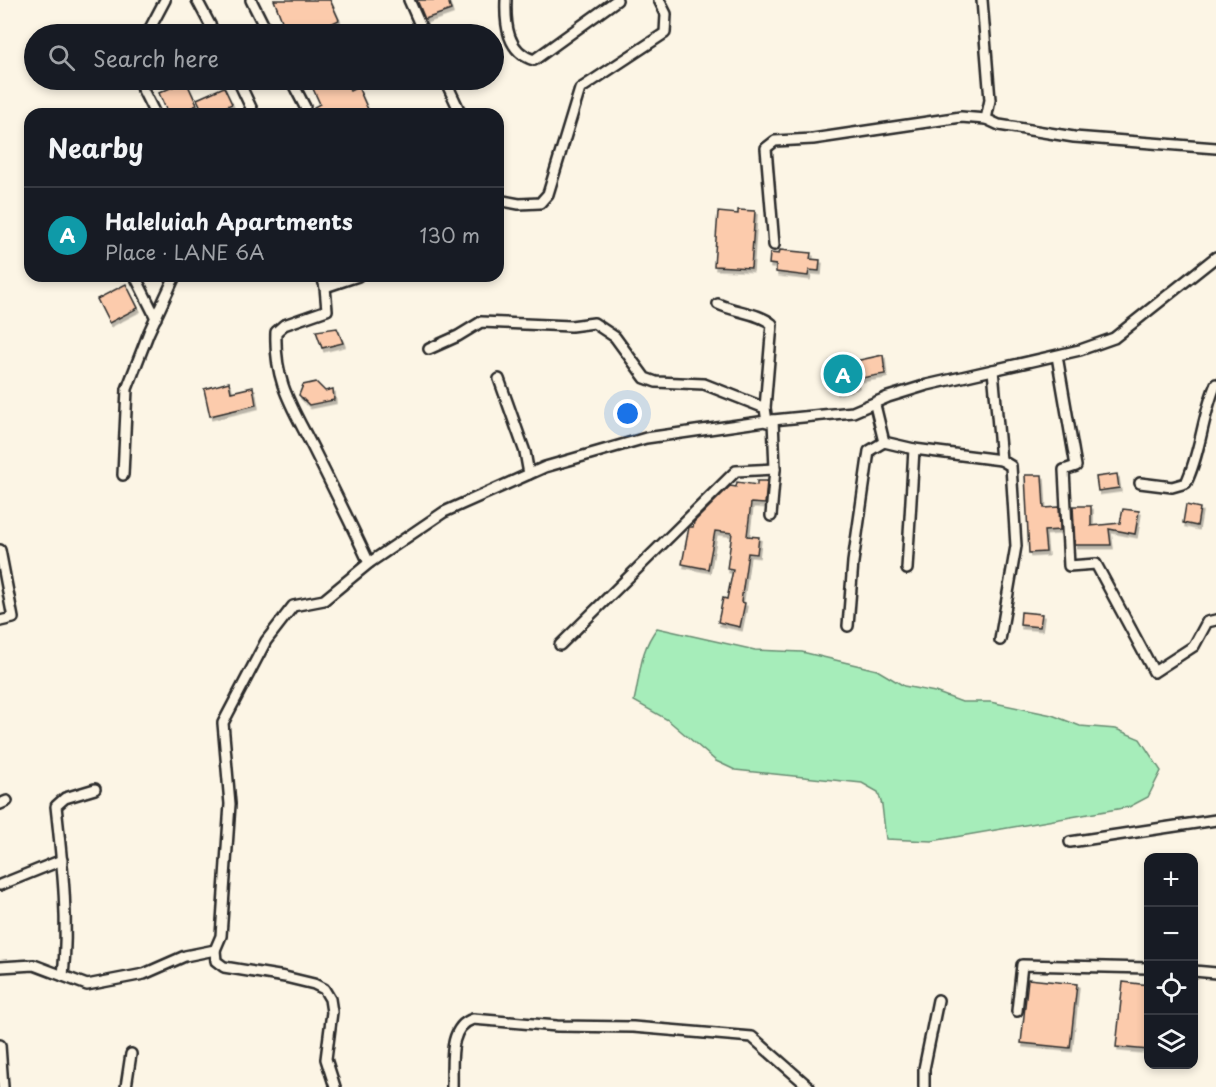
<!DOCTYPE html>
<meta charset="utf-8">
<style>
body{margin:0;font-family:"Playpen Sans",sans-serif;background:#20242c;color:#f1f3f6}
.controls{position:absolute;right:18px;bottom:18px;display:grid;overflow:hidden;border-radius:12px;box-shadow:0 3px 9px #0003}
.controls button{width:54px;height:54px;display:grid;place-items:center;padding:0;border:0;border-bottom:2px solid #363941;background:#171b24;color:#f1f3f6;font:30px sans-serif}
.you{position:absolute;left:628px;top:414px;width:21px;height:21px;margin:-15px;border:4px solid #fff;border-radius:50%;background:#1a73e8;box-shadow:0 0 0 9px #1a73e833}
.badge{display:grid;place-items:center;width:39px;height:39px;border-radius:50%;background:#db2777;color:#fff;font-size:20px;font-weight:700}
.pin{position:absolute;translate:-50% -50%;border:3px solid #fff;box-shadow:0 2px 6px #0006}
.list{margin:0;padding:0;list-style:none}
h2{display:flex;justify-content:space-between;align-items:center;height:78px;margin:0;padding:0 24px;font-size:26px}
h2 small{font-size:20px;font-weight:400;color:#9ea1a6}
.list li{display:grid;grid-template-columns:39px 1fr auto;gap:18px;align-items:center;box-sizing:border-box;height:96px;padding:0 24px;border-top:2px solid #363941}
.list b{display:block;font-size:22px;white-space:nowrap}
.list p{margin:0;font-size:20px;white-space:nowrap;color:#9ea1a6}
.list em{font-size:20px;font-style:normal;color:#9ea1a6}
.icon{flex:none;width:33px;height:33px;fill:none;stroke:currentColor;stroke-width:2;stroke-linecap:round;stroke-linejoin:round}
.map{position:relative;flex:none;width:1216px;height:1087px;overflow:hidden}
.search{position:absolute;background:#171b24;box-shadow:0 3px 9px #0003;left:24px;top:24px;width:480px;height:66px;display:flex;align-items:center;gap:15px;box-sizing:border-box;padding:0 21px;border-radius:33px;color:#9ea1a6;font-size:22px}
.panel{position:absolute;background:#171b24;box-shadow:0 3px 9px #0003;left:24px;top:108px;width:480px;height:174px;border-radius:18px}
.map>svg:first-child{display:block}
</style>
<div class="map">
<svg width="1216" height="1087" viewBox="0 0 1216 1087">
<defs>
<filter id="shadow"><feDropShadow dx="2" dy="3.5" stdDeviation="0" flood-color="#0004"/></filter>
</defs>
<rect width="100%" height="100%" fill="#fcf5e5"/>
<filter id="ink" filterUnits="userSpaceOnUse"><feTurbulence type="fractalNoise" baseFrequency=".0167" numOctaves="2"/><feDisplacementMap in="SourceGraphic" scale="12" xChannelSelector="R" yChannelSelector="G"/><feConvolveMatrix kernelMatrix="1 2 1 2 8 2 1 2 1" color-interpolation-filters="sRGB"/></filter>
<g filter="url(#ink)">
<!-- green -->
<path fill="#a6edba" stroke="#688c72" stroke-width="1.5" d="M657,628l98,22 47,2 75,18 27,16 31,6 27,10h28l62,13 28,11 36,3 24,10 21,32 -13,26 -19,10 -197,34 -46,-2 -4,-34 -4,-13 -16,-9 -127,-13 -19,-9 -48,-41 -34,-19c7,-28 5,-49 23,-73z"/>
<!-- building -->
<g fill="#fccbac" stroke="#2b2b2b" stroke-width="1.5" filter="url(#shadow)">
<path d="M274,0h56l9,20 -15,7 3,7h-40z"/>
<path d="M417,0h31l3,10 -26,9z"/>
<path d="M309,80h36l5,11 8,-4 12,27h-53l-3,-7 6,-3z"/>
<path d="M186,81l11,24 -20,9h-9l-9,-21z"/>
<path d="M224,87l8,17 -22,10h-6l-7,-15z"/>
<path d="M738,210l17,1 -4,57 -37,-2 4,-54 20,2z"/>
<path d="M780,250l31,3 -1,6 10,1 -1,11 -10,-1 -1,6 -32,-4v-7l-7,-1 1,-11 9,1z"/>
<path d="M126,284l12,24 -29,15 -12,-24z"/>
<path d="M337,328l6,15 -21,5 -6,-17z"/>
<path d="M883,355l2,19 -30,5 2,5 -3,2 -19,5 -5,-30 14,-4 2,6z"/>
<path d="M229,382l2,10 22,-5 3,18 -46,11 -6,-27z"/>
<path d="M316,382l9,9 8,-2 1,11 -25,5 -10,-10 4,-10z"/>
<path d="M1117,474l2,14 -21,3 -2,-14z"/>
<path d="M1025,475h17l2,33 15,-1 1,23 -16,1 2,21 -17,1z"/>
<path d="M757,481h10l-2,23 -14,-1 -4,33 12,1 -2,17 -9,-1 -7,49 4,1 -5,24 -22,-5 5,-24 4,1 6,-29 -6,-1 5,-36 -17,-2 -7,38 -26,-5 7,-37h4l1,-5 36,-36 6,1 1,-5 20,3z"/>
<path d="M1186,505l14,3 -3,18 -14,-3z"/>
<path d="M1073,506h18v20l29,-3 3,-14 16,2 -4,23 -26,-5 2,16h-36z"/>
<path d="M1021,612l21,2 -2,13 -20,-2z"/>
<path d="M1028,979l49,5 -7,64 -49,-5z"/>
<path d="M1123,982l26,3v65l-33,-3z"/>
</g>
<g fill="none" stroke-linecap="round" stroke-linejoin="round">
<!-- minor casing -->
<g stroke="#2b2b2b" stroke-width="14">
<g id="minor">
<path d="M197,0l18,34"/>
<path d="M251,0l17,34"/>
<path d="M409,0l15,34"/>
<path d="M506,0c-1,24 1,52 28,60l83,-60"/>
<path d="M982,0l8,100 -4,19"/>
<path d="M147,34l18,-34"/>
<path d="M138,80l17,34"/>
<path d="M238,80l16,34"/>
<path d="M291,80l14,27"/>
<path d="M445,80l16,34"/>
<path d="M498,200l21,4 21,-1 8,-9 32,-105 85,-56 1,-19 -7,-14"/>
<path d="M774,245l-8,-97 9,-7 38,-2 148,-22 25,2 13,6 75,12 142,11"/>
<path d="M135,276l21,42"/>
<path d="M322,276l3,11 2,23 -43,15 -8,7c-2,53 18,77 40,122 18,36 36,72 53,109"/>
<path d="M325,287l33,-11"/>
<path d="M718,304c17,8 41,9 54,20l-7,84"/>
<path d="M429,349l29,-13 23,-14 90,4 23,-3 21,14 30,41 11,4 48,2 61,24 2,14"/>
<path d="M1057,356l19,110 -12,4 5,96 27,-2 58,108 40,-26 13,-24 9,-2"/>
<path d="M993,370l8,90 10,6 5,80 -16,94"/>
<path d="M499,379l26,73 4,22"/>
<path d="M875,405l9,37 30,7 -7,120"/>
<path d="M914,449l87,11"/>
<path d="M123,475l4,-86 22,-57 26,-56"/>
<path d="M1140,483l32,4 14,-4c15,-31 16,-67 30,-99"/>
<path d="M771,516l4,-47 -2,-49"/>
<path d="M0,550l13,68 -13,3"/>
<path d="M848,626l5,-64 16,-111 15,-9"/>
<path d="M560,645l176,-174 39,-2"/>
<path d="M0,804l7,-3"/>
<path d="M1070,842l146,-22"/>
<path d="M0,885l62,-25"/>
<path d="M215,950l1,11 8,6 61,10 29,7 10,5 6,10 2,13 -6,47 9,28"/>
<path d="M0,967l34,-2 53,20 57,-11 41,-18 30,-6 6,-14 9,-132 -7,-81 43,-82 27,-35 31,-6 45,-37 75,-51 101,-45 101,-29 127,-18 80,-8 35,-15 39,-12 153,-35 34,-12 102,-81"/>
<path d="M1194,971l22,2"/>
<path d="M63,976c6,-56 -1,-114 -7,-170l9,-8 30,-9"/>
<path d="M1017,1011l5,-46 126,3"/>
<path d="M0,1045l3,42"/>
<path d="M126,1087l5,-33"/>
<path d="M452,1087c1,-23 -5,-60 21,-68l84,7 76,1 119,10 57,50"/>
<path d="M924,1087v-18l14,-69"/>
</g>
</g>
<!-- minor -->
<use href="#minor" stroke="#fcf5e5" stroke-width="9"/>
</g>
</g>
</svg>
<div class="controls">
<button>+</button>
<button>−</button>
<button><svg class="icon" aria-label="locate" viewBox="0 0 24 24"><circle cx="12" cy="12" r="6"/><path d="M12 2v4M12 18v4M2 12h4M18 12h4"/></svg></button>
<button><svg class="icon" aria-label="layers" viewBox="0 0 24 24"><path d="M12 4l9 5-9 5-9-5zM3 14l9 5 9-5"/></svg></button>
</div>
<div class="you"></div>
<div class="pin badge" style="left:843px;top:374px;background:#0f9aa8">A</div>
<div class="search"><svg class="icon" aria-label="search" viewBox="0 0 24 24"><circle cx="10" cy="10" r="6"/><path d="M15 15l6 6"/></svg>Search here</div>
<section class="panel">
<h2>Nearby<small></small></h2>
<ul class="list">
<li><span class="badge" style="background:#0f9aa8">A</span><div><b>Haleluiah Apartments</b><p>Place · LANE 6A</p></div><em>130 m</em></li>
</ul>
</section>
</div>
